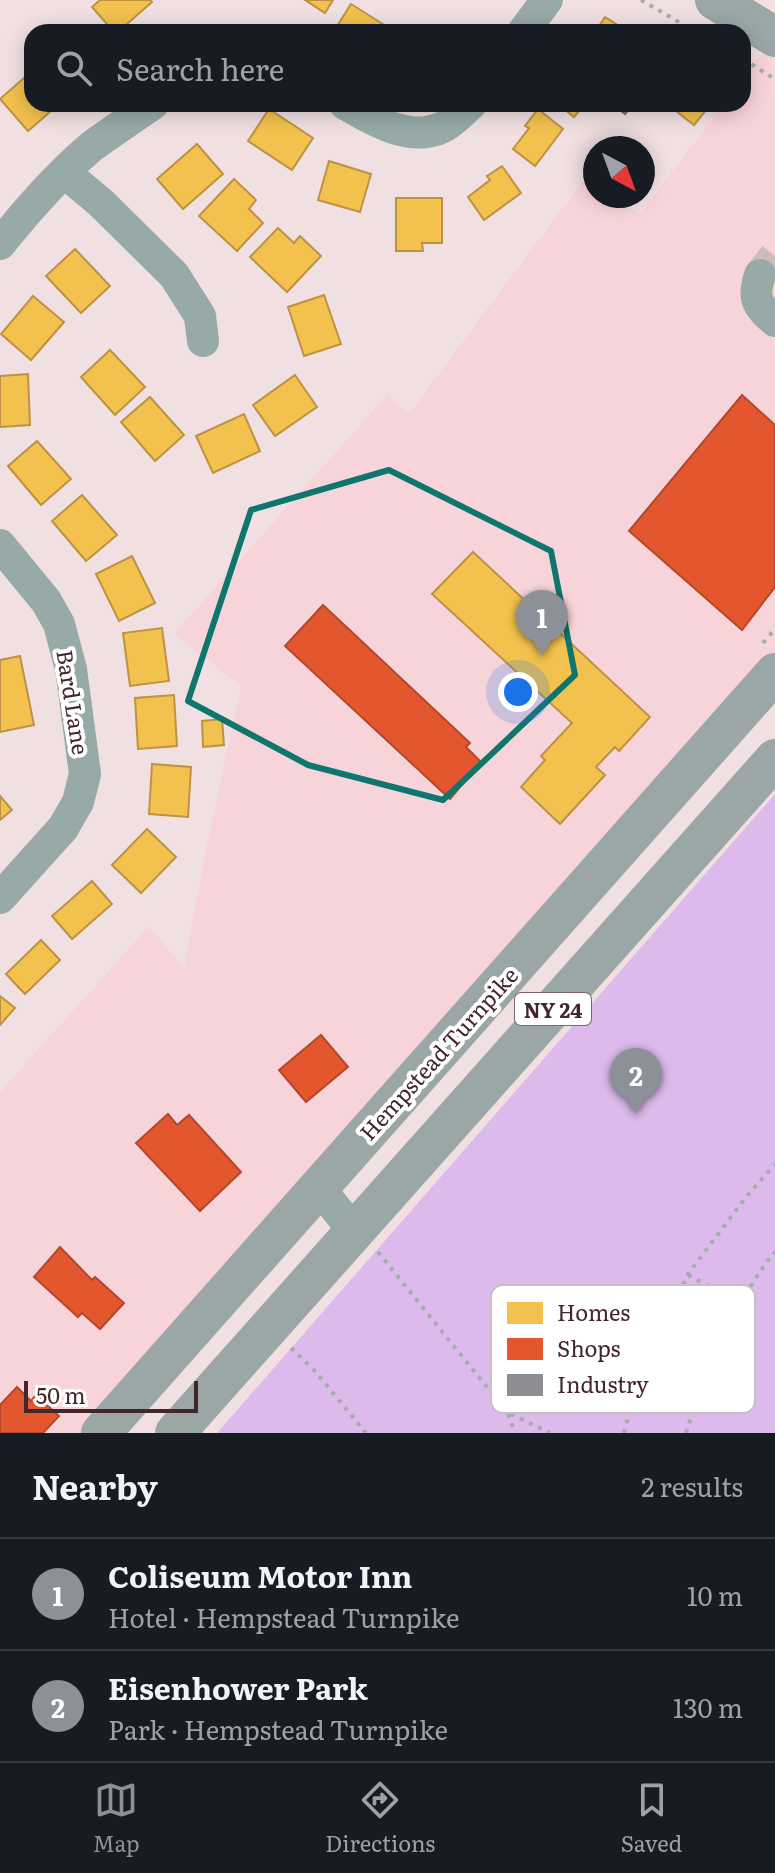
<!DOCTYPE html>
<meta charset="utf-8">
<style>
body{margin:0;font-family:Literata,serif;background:#20242c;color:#f1f3f6}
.compass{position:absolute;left:583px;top:136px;width:72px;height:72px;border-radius:50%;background:#171b24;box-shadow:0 4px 20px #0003;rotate:139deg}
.scale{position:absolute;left:24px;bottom:20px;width:174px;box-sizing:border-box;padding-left:8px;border:4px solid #42262b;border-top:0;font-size:22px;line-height:28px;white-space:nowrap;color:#42262b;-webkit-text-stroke:6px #fff;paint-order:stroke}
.you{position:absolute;left:518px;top:692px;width:28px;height:28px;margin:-20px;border:6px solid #fff;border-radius:50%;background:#1a73e8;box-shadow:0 0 0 12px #1a73e833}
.badge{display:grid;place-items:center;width:52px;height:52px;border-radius:50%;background:#8c9099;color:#fff;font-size:26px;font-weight:700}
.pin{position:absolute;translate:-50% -66px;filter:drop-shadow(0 2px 4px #0008)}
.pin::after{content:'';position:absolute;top:42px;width:28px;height:24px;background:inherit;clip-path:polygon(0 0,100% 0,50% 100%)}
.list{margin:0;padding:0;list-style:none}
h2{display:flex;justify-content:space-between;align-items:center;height:104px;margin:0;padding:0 32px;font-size:34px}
h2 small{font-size:26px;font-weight:400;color:#9ea1a6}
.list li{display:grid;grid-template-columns:52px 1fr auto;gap:24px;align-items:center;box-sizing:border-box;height:112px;padding:0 32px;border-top:2px solid #363941}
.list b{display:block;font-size:30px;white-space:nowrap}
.list p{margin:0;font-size:26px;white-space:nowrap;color:#9ea1a6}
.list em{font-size:26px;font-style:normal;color:#9ea1a6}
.icon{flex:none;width:44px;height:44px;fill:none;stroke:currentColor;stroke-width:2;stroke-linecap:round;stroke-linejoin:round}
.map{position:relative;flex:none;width:775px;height:1433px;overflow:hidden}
.search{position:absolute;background:#171b24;box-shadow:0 4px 20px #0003;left:24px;right:24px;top:24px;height:88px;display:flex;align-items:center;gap:20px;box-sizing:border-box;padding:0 28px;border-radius:24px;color:#9ea1a6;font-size:30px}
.sheet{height:328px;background:#171b24}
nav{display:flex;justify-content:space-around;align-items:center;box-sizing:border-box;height:112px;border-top:2px solid #363941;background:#171b24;font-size:22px;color:#9ea1a6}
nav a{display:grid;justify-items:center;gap:4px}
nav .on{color:#8c9099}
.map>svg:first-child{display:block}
</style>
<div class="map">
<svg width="775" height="1433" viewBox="0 0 775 1433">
<rect width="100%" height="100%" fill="#f1e0e2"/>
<!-- built -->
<path fill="#f7d4d9" d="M774,39l1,631 -677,763h-98v-341l149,-166 35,42 20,-109 37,-173 -67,-52 213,-239 22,19 175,-235 11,6v11h17l28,18 84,-110h19v-25z"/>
<!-- green -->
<path fill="#dcbaec" d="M775,794v639h-558z"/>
<!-- homes -->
<g fill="#f2c14e" stroke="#bd9244" stroke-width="2">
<path d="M100,0h50l2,2 -34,30h-4l-22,-25z"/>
<path d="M305,0h28l-8,13z"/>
<path d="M351,4l38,24 -2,4 -53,-1z"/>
<path d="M605,17l24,15 3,-6 10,6h-47z"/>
<path d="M32,71v33h27l-31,27 -28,-32z"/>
<path d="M558,104h27l-11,13z"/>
<path d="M667,104h44l-17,21z"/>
<path d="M269,109l44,29 -21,32 -44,-29z"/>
<path d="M538,109l25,20 -28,37 -22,-17 16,-21 -4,-2z"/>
<path d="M197,144l26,30 -40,35 -26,-30z"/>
<path d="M329,161l42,13 -11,38 -42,-12z"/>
<path d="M502,166l19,27 -37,27 -16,-23 22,-17 -3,-4z"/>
<path d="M234,179l22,21 -7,9 14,14 -26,28 -38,-35z"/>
<path d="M396,198h46v45h-20l1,8h-27z"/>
<path d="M278,228l16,15 6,-7 21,20 -34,36 -37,-35z"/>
<path d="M75,249l35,37 -29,27 -35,-37z"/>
<path d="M324,295l17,49 -37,12 -16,-49z"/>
<path d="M33,296l31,26 -33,38 -30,-26z"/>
<path d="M110,350l35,37 -30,28 -34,-38z"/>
<path d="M28,374l2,51 -30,2v-51z"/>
<path d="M295,375l22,32 -42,29 -22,-31z"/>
<path d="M150,397l34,38 -29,26 -34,-39z"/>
<path d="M244,414l16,37 -47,22 -17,-37z"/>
<path d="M37,441l34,38 -30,26 -33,-39z"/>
<path d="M82,495l35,40 -31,26 -34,-40z"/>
<path d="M473,552l177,165 -31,34 -4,-4 -19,20 9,8 -45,49 -39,-37 24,-27 -4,-4 31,-33 -140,-129z"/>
<path d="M132,556l23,47 -36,18 -23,-47z"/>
<path d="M162,628l7,53 -39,5 -7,-53z"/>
<path d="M20,656l14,69 -34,7v-72z"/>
<path d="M174,695l3,51 -39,3 -3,-51z"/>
<path d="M222,719l2,26 -21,2 -1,-26z"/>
<path d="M152,764l39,3 -3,50 -39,-3z"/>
<path d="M0,796l12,14 -12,10z"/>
<path d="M147,829l29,28 -35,36 -29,-28z"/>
<path d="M92,881l20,23 -40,35 -20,-23z"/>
<path d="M41,940l19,20 -35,34 -19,-20z"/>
<path d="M0,996l15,12 -15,17z"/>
</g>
<!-- shops -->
<g fill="#e4572e" stroke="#b3482d" stroke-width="2">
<path d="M742,395l33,30v162l-33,43 -113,-99z"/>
<path d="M323,605l147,138 -4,4 15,15 -31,37 -165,-153z"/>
<path d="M321,1035l27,32 -42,35 -27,-32z"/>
<path d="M168,1114l9,11 12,-10 52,57 -41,39 -64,-68z"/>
<path d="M60,1247l32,33 3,-3 29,26 -24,26 -18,-16 -4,4 -44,-40z"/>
<path d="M17,1387l14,14 5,-6 23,21 -16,17h-43v-28z"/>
</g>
<!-- industry -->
<path fill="#8d8d92" stroke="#766e73" stroke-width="2" d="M613,104h21l-9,10z"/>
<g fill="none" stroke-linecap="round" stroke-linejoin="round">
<!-- minor-tunnel -->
<path stroke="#cebbbd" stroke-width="32" stroke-dasharray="32 16" stroke-linecap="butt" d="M760,275l15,-19"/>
<!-- path -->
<g stroke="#a7adad" stroke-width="4" stroke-dasharray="4 6" stroke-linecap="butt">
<path d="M641,0l55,32"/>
<path d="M743,59l32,20"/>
<path d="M763,643l12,-14"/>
<path d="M378,1252l129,160 43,21"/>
<path d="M688,1275l55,29"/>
<path d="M291,1348l23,22 52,63"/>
<path d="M508,1414l7,19"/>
<path d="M624,1433l8,-31 56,-128 58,-77 29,-33"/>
<path d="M686,1433l6,-19c23,-50 47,-121 83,-162"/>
</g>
<!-- minor -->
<g stroke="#97aaa8" stroke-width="32">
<path d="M523,32l24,-32"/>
<path d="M345,104c27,16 64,38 96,24 10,-4 22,-17 30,-24"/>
<path d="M64,172l37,31 73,72 26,41 3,25"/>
<path d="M0,244c28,-35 57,-68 91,-97 20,-15 42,-29 62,-43"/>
<path d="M760,275c-8,24 -3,30 15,46"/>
<path d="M0,545l46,56 13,23 12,45 14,105 -7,28 -15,26 -63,70"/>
<path d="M319,1188l36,44"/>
</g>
<!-- major -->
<g stroke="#9ba6a6" stroke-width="40">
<path d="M715,0l60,37"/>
<path d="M101,1433l674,-760"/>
<path d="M175,1433l600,-674"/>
</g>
</g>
<!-- marked area -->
<path fill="none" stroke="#0f766e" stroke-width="6" stroke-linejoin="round" d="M389,470l162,81 24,124 -132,125 -135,-35 -120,-64 63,-191z"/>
<g text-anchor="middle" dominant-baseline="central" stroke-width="8" stroke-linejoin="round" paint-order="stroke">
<!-- shield labels -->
<rect fill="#fff" stroke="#7b676b" stroke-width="2" x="515" y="993" width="76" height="32" rx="6"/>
<g font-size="20" font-weight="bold" fill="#42262b">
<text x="553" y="1009">NY 24</text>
</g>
<!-- street labels -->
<g font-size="22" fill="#42262b" stroke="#fff">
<text transform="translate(74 702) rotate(81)">Bard Lane</text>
<text transform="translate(438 1053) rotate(-48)">Hempstead Turnpike</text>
</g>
</g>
<!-- legend -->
<rect x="491" y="1285" width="264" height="128" rx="12" fill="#fff" stroke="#c6bebf" stroke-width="2"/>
<rect x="507" y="1302" width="36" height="22" fill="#f2c14e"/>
<rect x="507" y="1338" width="36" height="22" fill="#e4572e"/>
<rect x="507" y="1374" width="36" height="22" fill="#8d8d92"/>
<g font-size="22" fill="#42262b">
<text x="557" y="1321">Homes</text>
<text x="557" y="1357">Shops</text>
<text x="557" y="1393">Industry</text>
</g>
</svg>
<svg class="compass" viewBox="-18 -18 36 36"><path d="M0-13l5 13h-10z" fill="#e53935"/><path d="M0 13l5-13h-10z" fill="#9ea1a6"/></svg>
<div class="scale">50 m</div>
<div class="you"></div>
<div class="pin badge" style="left:542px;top:656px">1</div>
<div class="pin badge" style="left:636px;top:1114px">2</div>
<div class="search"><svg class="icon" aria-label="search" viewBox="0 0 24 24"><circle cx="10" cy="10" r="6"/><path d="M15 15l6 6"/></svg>Search here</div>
</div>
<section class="sheet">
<h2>Nearby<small>2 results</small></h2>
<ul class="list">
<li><span class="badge">1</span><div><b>Coliseum Motor Inn</b><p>Hotel · Hempstead Turnpike</p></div><em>10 m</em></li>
<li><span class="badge">2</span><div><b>Eisenhower Park</b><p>Park · Hempstead Turnpike</p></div><em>130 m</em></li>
</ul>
</section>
<nav>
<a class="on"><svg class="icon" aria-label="map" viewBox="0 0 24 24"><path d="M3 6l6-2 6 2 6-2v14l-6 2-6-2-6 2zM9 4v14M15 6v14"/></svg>Map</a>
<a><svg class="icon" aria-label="directions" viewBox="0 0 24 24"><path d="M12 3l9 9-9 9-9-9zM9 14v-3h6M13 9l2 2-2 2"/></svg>Directions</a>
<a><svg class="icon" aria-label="saved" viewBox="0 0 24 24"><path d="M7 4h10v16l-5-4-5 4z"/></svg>Saved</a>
</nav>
